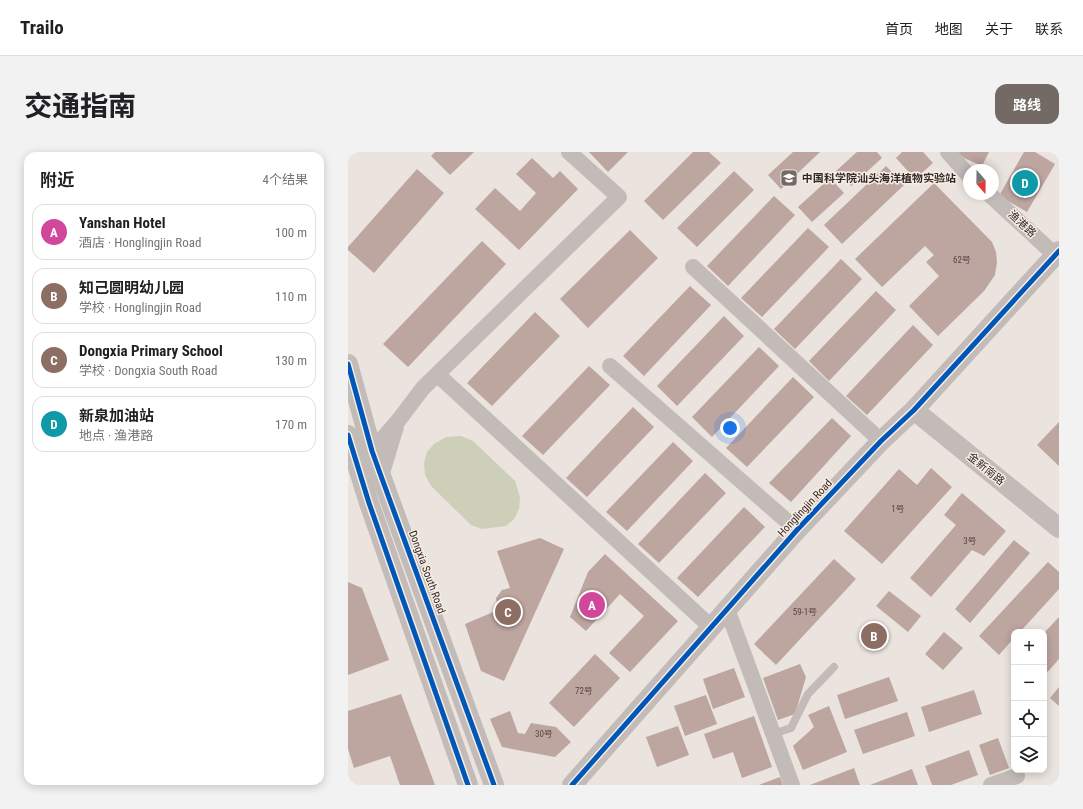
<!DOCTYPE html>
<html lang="zh">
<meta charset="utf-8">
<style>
body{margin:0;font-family:"Roboto Condensed","Noto Sans SC",sans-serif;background:#f2f2f2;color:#202124}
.controls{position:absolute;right:12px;bottom:12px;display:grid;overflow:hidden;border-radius:8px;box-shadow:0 2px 10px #0003}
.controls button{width:36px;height:36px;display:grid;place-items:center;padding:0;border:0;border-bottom:1px solid #e0e0e0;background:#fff;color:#202124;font:20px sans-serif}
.compass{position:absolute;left:615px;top:12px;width:36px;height:36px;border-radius:50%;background:#fff;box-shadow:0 2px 10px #0003;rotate:160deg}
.you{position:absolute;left:382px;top:276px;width:14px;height:14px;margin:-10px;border:3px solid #fff;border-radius:50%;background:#1a73e8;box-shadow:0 0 0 6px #1a73e833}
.badge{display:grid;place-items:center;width:26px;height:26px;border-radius:50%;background:#736a66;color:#fff;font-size:13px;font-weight:700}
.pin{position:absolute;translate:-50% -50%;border:2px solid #fff;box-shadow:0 1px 4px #0006}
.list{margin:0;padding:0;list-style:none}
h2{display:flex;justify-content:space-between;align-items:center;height:52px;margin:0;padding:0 16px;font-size:17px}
h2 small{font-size:13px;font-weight:400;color:#757577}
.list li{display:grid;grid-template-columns:26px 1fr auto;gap:12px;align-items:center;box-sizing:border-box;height:56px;margin:0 8px 8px;padding:0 8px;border:1px solid #e0e0e0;border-radius:12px}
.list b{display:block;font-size:15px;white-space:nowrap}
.list p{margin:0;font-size:13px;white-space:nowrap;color:#757577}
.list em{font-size:13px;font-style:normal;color:#757577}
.icon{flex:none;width:22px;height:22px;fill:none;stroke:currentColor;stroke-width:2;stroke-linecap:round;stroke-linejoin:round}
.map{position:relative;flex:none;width:711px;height:633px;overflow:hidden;border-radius:12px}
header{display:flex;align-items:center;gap:24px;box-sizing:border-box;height:56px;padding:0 20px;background:#fff;border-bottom:1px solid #e0e0e0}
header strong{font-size:19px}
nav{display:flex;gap:22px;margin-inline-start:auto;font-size:14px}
.intro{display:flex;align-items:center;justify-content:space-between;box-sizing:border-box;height:96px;padding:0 24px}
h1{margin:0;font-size:28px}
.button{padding:10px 18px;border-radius:12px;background:#736a66;color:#fff;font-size:14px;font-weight:700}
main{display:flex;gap:24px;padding:0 24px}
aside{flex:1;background:#fff;border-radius:12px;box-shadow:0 2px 10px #0003}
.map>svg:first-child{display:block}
</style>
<header>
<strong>Trailo</strong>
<nav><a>首页</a><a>地图</a><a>关于</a><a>联系</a></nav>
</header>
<div class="intro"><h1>交通指南</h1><a class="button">路线</a></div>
<main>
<aside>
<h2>附近<small>4个结果</small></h2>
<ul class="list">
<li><span class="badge" style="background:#d1479c">A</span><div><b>Yanshan Hotel</b><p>酒店 · Honglingjin Road</p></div><em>100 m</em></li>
<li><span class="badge" style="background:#8d6e63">B</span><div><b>知己圆明幼儿园</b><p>学校 · Honglingjin Road</p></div><em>110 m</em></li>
<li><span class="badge" style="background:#8d6e63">C</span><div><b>Dongxia Primary School</b><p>学校 · Dongxia South Road</p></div><em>130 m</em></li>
<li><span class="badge" style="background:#0f9aa8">D</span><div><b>新泉加油站</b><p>地点 · 渔港路</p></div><em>170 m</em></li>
</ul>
</aside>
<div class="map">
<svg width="711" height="633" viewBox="0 0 711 633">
<rect width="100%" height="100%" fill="#eae3de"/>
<!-- green -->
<path fill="#cdcfb8" d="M113,284l12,5 42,40 5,16 -1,12 -5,10 -8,7 -24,3 -11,-4 -40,-39 -6,-11 -1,-12 3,-11 7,-8 12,-7z"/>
<!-- building -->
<g fill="#bda5a0">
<path d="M87,0h39l-24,23 -19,-19z"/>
<path d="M241,0h39l-20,20z"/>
<path d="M345,0h16l12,11 -58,57 -19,-19z"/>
<path d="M445,0h27l-39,37 -13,-14z"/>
<path d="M509,0h20l5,6 -31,28 -15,-15z"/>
<path d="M554,0h21l10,11 -18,16 -19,-21z"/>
<path d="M609,0h32l-7,14 -18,-8z"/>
<path d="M676,0h11l20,12 -28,48 -28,-16z"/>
<path d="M184,6l21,20 7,-7 18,18 -59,61 -44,-41 20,-21 25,23 16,-18 -20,-19z"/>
<path d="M538,14l18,19 -62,59 -18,-19z"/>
<path d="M69,17l27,24 -70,80 -26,-23v-3z"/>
<path d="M386,19l20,19 -57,57 -20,-19z"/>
<path d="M482,26l14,15 -32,29 -14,-15z"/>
<path d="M586,31l58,59 4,10 1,10 -2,13 -11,16 -46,45 -29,-30 30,-30 -13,-14 8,-7 -9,-9 -43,41 -27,-28z"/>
<path d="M426,44l21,19 -67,71 -21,-20z"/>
<path d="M460,76l21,19 -67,70 -21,-19z"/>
<path d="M282,78l28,28 -70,70 -28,-29z"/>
<path d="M134,89l24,23 -98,103 -25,-23z"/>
<path d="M493,107l21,20 -67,70 -21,-20z"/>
<path d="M342,134l21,19 -67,71 -21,-20z"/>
<path d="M528,139l20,19 -67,71 -20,-20z"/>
<path d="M187,160l25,24 -68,70 -25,-23z"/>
<path d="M376,164l20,20 -67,70 -20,-20z"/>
<path d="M565,173l20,20 -66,70 -21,-19z"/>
<path d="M411,195l20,19 -67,71 -20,-20z"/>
<path d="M241,214l21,19 -67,70 -21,-19z"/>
<path d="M445,225l21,20 -67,70 -21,-19z"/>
<path d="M285,255l21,20 -67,70 -21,-19z"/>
<path d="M484,266l19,18 -60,66 -22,-19z"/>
<path d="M711,270v44l-22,-21z"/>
<path d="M325,290l20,19 -66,70 -21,-19z"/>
<path d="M583,316l21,19 -70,77 -38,-33 55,-62 18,16z"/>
<path d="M357,321l21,20 -67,70 -21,-19z"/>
<path d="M614,341l44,38 -22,25 -12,-6 -41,47 -21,-19 46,-53 -12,-10z"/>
<path d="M396,355l21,20 -67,70 -21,-19z"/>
<path d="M192,386l24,11 -60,132 -23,-10 -16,-47 33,-14 -2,-12 6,-8 8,-2 -13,-37z"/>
<path d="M666,388l16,13 -60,70 -15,-14z"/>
<path d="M257,402l73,67 -48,51 -21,-19 35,-37 -24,-22 -34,37 -16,-14 18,-45z"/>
<path d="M486,407l22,20 -80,86 -22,-21z"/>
<path d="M700,410l11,10v17l-39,43h-6v6l-15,17 -20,-19z"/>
<path d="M0,430l14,6 27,72 -41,15z"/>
<path d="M541,439l32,25 -13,16 -32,-26z"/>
<path d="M711,465v42l-15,17v-43z"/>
<path d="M596,480l19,16 -20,22 -18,-16z"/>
<path d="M247,502l25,24 -46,49 -25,-24z"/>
<path d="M452,512l6,13 -11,37 -17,6 -15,-42z"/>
<path d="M386,516l11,29 -32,12 -10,-30z"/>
<path d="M541,525l9,24 -53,18 -8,-24z"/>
<path d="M711,535v19l-9,-8z"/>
<path d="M626,538l8,24 -53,18 -8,-25z"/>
<path d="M53,542l34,91h-35l-10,-29 -36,12 -6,-19v-38z"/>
<path d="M358,543l11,29 -32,12 -11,-30z"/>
<path d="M481,554l18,46 -44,18 -10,-24 21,-19 -6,-12z"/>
<path d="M162,559l8,22 7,1 6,-11 25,4 15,15 -16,15 -53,-10 -12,-28z"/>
<path d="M559,560l8,24 -52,18 -9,-24z"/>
<path d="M406,564l18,51 -30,11 -9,-26 -20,7 -9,-25z"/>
<path d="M330,574l11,29 -32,12 -11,-30z"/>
<path d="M650,586l11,30 -19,7 -11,-30z"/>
<path d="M621,598l9,25 -27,10h-19l-7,-19z"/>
<path d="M506,616l6,17h-50z"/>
<path d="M564,617l6,16h-48z"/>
<path d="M432,625l3,8h-24z"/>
</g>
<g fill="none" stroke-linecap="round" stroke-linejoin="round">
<!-- service -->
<path stroke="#c3bbb7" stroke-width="8" d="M425,582l18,-6 17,-34 26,-27"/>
<!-- minor -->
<g stroke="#c3bbb7" stroke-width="16">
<path d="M600,0l21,24"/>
<path d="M641,42l66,61"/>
<path d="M345,115l188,174"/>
<path d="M262,214l187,164"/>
<path d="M90,223l273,252"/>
<path d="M24,299l26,-30 25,-33 196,-191 -50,-45"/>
<path d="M33,324l15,-49"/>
<path d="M379,457l65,176"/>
<path d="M643,633l26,-9"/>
</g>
<!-- tertiary -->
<g stroke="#c3bbb7" stroke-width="20">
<path d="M0,212l24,87 9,25 113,309"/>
<path d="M566,258l145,118"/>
<path d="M0,283l21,68 99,282"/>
<path d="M224,633l225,-255 84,-89 33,-31 145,-159"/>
</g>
<!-- cycleway casing -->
<g stroke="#f8ede4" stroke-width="8">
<g id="cycleway">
<path d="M0,212l24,87 9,25 113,309"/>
<path d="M0,283l21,68 99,282"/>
<path d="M224,633l225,-255 84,-89 33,-31 145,-159"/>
</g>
</g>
<!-- cycleway -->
<use href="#cycleway" stroke="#0057b8" stroke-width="5"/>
</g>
<!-- icons -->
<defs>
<g id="university-square" transform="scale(0.9)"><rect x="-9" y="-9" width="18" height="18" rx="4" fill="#736a66" stroke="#f8ede4"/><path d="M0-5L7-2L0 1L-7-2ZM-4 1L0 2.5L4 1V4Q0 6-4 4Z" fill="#fff"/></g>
</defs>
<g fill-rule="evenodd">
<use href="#university-square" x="441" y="26"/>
</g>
<g text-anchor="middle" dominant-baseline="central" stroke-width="3" stroke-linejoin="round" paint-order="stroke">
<!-- number labels -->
<g font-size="9" fill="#564844">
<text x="614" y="108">62号</text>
<text x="550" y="357">1号</text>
<text x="622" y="389">3号</text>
<text x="457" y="460">59-1号</text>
<text x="236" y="539">72号</text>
<text x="196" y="582">30号</text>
</g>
<!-- poi labels -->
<g font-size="11" font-weight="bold" fill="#332926" stroke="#f8ede4" text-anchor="start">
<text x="454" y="26">中国科学院汕头海洋植物实验站</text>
</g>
<!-- street labels -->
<g font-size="11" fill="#332926" stroke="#f8ede4">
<text transform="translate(674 72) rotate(43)">渔港路</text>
<text transform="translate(638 317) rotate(39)">金新南路</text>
<text transform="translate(457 356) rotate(-47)">Honglingjin Road</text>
<text transform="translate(79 420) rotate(70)">Dongxia South Road</text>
</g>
</g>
</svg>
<div class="controls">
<button>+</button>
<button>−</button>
<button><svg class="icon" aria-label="locate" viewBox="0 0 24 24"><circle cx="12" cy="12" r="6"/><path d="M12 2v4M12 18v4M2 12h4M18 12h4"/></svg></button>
<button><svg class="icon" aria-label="layers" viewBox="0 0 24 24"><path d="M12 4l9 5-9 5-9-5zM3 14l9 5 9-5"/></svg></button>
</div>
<svg class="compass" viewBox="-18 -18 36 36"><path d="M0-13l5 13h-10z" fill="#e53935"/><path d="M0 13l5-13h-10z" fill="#757577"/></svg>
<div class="you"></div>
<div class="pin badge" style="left:244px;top:453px;background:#d1479c">A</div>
<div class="pin badge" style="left:526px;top:484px;background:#8d6e63">B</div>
<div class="pin badge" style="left:160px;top:460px;background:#8d6e63">C</div>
<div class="pin badge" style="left:677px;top:31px;background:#0f9aa8">D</div>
</div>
</main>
